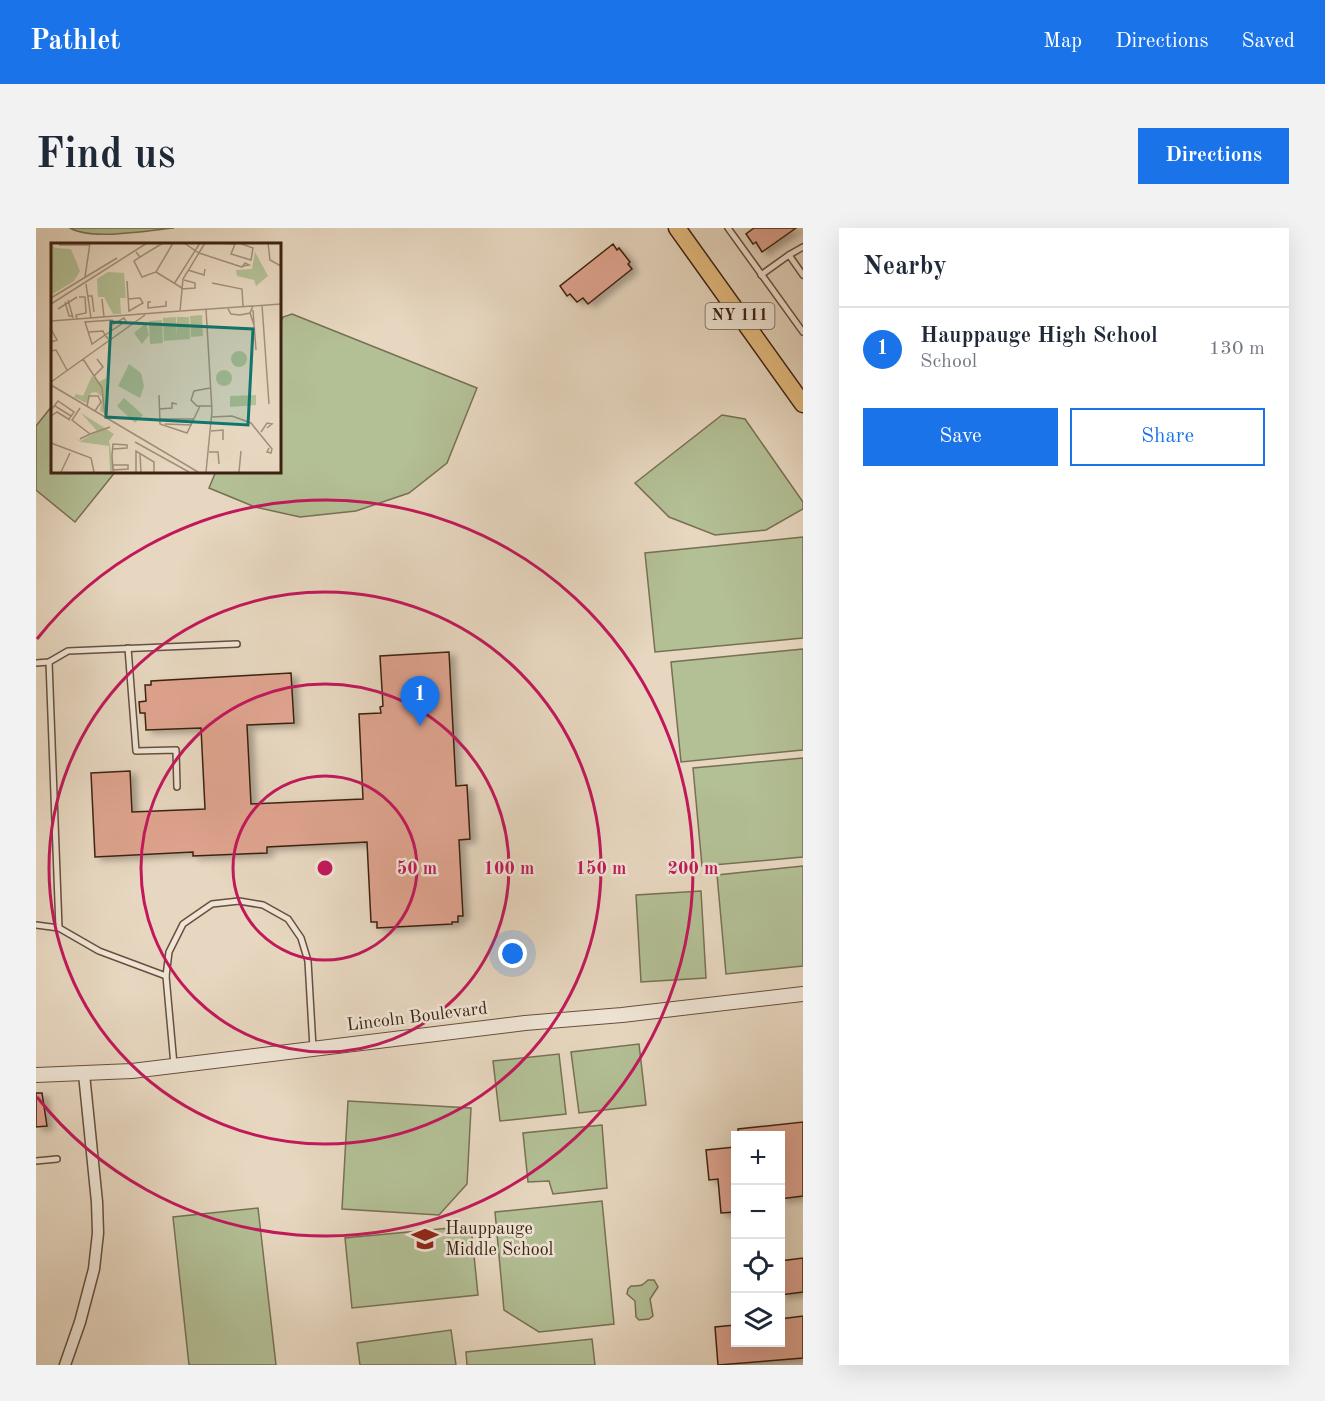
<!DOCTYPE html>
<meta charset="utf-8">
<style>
body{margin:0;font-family:"Old Standard TT",serif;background:#f2f2f3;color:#1f2937}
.controls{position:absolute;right:18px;bottom:18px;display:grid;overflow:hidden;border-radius:0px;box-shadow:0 6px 24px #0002}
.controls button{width:54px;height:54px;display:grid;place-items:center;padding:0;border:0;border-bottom:2px solid #e0e1e3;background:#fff;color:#1f2937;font:30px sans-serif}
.you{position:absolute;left:477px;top:726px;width:21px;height:21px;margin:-15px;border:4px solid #fff;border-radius:50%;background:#1a73e8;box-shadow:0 0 0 9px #1a73e833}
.badge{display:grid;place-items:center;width:39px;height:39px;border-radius:50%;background:#1a73e8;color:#fff;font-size:20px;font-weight:700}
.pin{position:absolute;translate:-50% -50px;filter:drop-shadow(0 2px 3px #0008)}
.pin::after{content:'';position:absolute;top:32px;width:21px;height:18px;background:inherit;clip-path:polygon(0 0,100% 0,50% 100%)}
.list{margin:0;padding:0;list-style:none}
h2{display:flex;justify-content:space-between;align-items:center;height:78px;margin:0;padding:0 24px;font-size:26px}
h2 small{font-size:20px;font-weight:400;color:#747a83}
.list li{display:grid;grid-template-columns:39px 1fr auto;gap:18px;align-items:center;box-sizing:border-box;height:84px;padding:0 24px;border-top:2px solid #e0e1e3}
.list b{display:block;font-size:22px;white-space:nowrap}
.list p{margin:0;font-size:20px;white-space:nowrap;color:#747a83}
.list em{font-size:20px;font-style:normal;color:#747a83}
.actions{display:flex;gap:12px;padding:18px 24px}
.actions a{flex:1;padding:14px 0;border:2px solid #1a73e8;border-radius:0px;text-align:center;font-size:21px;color:#1a73e8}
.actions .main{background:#1a73e8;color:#fff}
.icon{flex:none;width:33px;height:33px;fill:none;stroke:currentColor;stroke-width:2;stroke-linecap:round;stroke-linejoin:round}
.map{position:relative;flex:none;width:767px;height:1137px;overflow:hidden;border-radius:0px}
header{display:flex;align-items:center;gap:36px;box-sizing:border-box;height:84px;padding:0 30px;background:#1a73e8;color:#fff}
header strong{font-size:28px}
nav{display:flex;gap:33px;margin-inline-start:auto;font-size:21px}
.intro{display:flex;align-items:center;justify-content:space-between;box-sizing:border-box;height:144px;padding:0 36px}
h1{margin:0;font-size:42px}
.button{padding:15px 27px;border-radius:0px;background:#1a73e8;color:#fff;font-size:21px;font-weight:700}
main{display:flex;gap:36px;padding:0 36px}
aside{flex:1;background:#fff;border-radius:0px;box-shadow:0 6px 24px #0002}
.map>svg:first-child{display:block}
</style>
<header>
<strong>Pathlet</strong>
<nav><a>Map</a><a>Directions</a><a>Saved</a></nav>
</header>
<div class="intro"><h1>Find us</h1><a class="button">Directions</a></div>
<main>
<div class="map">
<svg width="767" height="1137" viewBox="0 0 767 1137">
<defs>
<filter id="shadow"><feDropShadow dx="6" dy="3.5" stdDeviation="3" flood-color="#0004"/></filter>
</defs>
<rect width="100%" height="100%" fill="#e7d7c0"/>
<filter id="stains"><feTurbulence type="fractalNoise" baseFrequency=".00333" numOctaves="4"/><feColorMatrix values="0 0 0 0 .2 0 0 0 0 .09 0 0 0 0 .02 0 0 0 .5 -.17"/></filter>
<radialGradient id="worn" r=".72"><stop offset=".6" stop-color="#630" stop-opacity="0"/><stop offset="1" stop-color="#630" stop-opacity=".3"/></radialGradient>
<!-- green -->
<g fill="#b3bf95" stroke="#787053" stroke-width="1.5">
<path d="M34,0h104c-26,2 -82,13 -104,0z"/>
<path d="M256,86l185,74 -30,75 -38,30 -53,18 -56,6 -45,-10 -46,-19 7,-17h63v-144l4,-10z"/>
<path d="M16,178v65h64l-41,51 -39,-32v-64z"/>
<path d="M686,187l23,4 58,83v7l-37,21 -51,5 -46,-18 -34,-34z"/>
<path d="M767,309v101l-148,14 -10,-99z"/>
<path d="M767,421v101l-122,12 -10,-100z"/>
<path d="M767,530v99l-101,9 -9,-98z"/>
<path d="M767,638v100l-77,8 -9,-99z"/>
<path d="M665,663l5,87 -65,4 -5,-87z"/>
<path d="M603,816l7,61 -67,8 -8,-61z"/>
<path d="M523,826l7,60 -66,7 -7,-60z"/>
<path d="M312,873l123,7 -4,76 -28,31 -97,-6z"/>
<path d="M566,897l5,63 -54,6 -4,-13 -21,1 -5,-49z"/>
<path d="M566,973l12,123 -75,8 -35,-22 -9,-98z"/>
<path d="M222,980l18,157h-87l-16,-148z"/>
<path d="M435,998l7,69 -126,13 -7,-70z"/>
<path d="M612,1052h6l4,7 -8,12 3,17 -4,3 -10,1 -3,-3 -1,-16 -8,-7 1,-5 3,-3c12,-1 9,1 17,-6z"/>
<path d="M415,1102l5,35h-96l-3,-22z"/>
<path d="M556,1111l3,26h-128l-1,-13z"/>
</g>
<!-- building -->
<g fill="#dea38e" stroke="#3d2211" stroke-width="1.5" filter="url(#shadow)">
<path d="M718,0h42l-34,24 -6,-10 -3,2 -7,-10z"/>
<path d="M577,16l4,6 2,-2 11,14 -2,2 4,5 -44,35 -5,-6 -6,4 -7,-8 -3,2 -7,-10z"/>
<path d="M413,424l7,134 11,-1 3,54 -11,1 4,76h-5v6h-6v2l-75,4v-6h-6l-4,-80 -100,5v6l-74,3v-4l-98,5 -4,-84 39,-2 2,41 73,-3 -4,-81 -55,2 -1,-17h-5l-1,-11 7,-1 -1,-16h6v-4l140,-8 3,50 -47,2 4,79 112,-5 -4,-85 22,-1 -1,-6 3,-1 -3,-50z"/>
<path d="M0,865h6l5,33 -11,1z"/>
<path d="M767,894v74l-23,3v-63h-42v-7z"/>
<path d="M699,919v65l-14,1 -3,-34 -9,1 -3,-30z"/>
<path d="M767,1030v34l-23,3v-34z"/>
<path d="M767,1088v42l-85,7 -3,-38 20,-2v17h45v-23z"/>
</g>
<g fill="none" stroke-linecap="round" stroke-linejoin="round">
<!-- service casing -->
<g stroke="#684f3d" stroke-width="8">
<g id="service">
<path d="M692,0l75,104"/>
<path d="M767,19l-14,8 14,20"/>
<path d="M725,47l28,-20"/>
<path d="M92,420l8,103 40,-1 1,37"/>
<path d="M13,434l10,266"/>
<path d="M0,435l13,-1 19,-11 169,-7"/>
<path d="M0,697l23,3 40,23 67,25"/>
<path d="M138,837l-8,-89 3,-24 14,-28 29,-20 27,-3 24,4 25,14 13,19 7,23 5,87"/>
<path d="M0,933l21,-2"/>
</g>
</g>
<!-- minor casing -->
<g stroke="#684f3d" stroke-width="13">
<path id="minor" d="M29,1137l15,-43 14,-53 4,-36 -1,-31 -13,-128"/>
</g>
<!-- tertiary casing -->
<g stroke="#684f3d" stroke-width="16">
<path id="tertiary" d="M0,847l96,-4 393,-48 97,-8 181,-21"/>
</g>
<!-- primary casing -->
<g stroke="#3d2211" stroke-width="19">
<path id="primary" d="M641,0l126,176"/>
</g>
<!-- service -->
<use href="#service" stroke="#efe5d6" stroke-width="5"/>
<!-- minor -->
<use href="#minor" stroke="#efe5d6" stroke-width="10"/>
<!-- tertiary -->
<use href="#tertiary" stroke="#efe5d6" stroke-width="14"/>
<!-- primary -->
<use href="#primary" stroke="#e4bc80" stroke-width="16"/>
</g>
<!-- distance rings -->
<g fill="none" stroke="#c2185b" stroke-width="3">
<circle cx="289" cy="640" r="92"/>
<circle cx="289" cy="640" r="184"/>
<circle cx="289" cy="640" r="276"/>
<path d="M1 411A368 368 0 1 1 1 869"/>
</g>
<!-- icons -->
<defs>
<g id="school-bare" transform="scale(2.07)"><path d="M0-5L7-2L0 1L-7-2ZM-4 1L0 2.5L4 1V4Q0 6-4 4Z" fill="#8f2418" stroke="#efe5d6" stroke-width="2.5" paint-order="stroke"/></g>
</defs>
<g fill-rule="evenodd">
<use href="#school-bare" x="389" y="1011"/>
</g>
<g text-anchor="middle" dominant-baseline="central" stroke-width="5" stroke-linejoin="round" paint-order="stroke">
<!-- shield labels -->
<rect fill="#efe5d6" stroke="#725c4c" stroke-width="1.5" x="669.5" y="75" width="69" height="26" rx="4.5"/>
<g font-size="16" font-weight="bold" fill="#3d2211">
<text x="704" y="88">NY 111</text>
</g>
<!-- street labels -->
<g font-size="18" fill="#3d2211" stroke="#efe5d6">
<text transform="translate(381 789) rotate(-7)">Lincoln Boulevard</text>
</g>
<!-- poi labels -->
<g font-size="18" fill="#3d2211" stroke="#efe5d6" text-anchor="start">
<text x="409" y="1001">Hauppauge<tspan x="409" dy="21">Middle School</tspan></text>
</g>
</g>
<!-- overview -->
<g transform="translate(15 15)">
<rect width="230" height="230" fill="#e7d7c0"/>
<path d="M0,0l4,5 16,1 9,22 -6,10 -23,14zM204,9l13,24 -12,10 -2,-6 -17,-4 -1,-6 16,-1zM57,29l16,1 2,25h-6l1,16h-8l-9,-17h-6l-1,-18zM151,72l1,21 -12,1 -1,-21zM125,74l1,21v-21h12l1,22 -26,2 -1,-23zM111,77l1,23 -13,1 -1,-23zM95,80l3,12 -7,9 -8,-11zM180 116a8 8 0 1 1 16 0a8 8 0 1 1-16 0ZM78,121l12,9 3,13 -4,12 -22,-12zM165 135a8 8 0 1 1 16 0a8 8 0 1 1-16 0ZM41,133l7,6 7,-4v36l-6,-3 2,-14 -6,-5 -5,1 -5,10 -12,-6 2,-3 7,2zM205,152v10l-26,2v-11zM73,155l19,17 -8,8 -18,-17zM30,170l33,21 -5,7 6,31h-5l-1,-26 -28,-4 -7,-5 7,4 16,-10z" fill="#b3bf95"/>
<path fill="none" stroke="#a38f7a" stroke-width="1.5" d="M133,0l15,10 43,14 3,-4 4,2 -6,1M165,0l19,1M217,0l2,17 11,6M184,1l-4,10 20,6 2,-12 -14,-5M8,2h31M85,9l4,5 -6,4 8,16 14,-5 17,-29M89,14l23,-14M137,27l16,5 1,-6M105,29l26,16M34,34l5,-34M76,38l2,31M161,40l30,6 1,17M35,41l5,34M123,41l26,-41M130,46l14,-1v-5l-11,-3M37,53h4l2,16M0,55l66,-40M51,56l2,18M77,56l12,-1 3,5 -14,8M17,57l5,18M14,59l4,14h4M100,59h-3v6l18,-2v-5M0,61l96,-61M211,62l7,99M176,64l4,7 9,1 10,-2 3,-7M7,66l19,-12M155,66l6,102 -6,61M130,68l100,-7M199,70l4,12 -1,-15M26,76l-1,-4 10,-2 -1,-16h-6M0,78l129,-10 3,-32 22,-36M203,82l2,25M0,86l6,11 -6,2M38,89l14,-1 2,4 21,-14 -2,-3 -10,6 -2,-4 -27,2 7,22 13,-9 3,4M0,108l5,-1 11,20M32,116l19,29 3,27M43,133l9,-9 -6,-8M0,139l94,-67M0,142l147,87M159,145l-16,3 -3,9 6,6h14M108,152l1,29 27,9 13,-27M4,163l16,10M36,163l2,-10h9l3,6 -6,9M108,166l13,-1v-5l5,1M0,167l7,-9 16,11 -5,7M0,173l6,-4 13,8M161,174l20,-1 19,7 21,26 -1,4 -4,-1 2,-4M109,176h33M114,181l27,1M160,188l12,-1v10M210,189l6,-9 5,1 -5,4M39,191l20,-7M29,196l10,-5 -18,-14 8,-12M84,199l54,30M0,200l40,15 3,14M62,206l14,-1v-3l-14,-1 -1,12 1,14 15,-1v-4h-15M158,209h9l1,12M89,211l1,18M10,229l9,-19M85,229v-21l18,11v10M188,229l2,-21"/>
<path fill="#0f766e" fill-opacity="0.15" stroke="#0f766e" stroke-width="3" d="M60,79l142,7 -5,96 -142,-8z"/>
<rect width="230" height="230" fill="none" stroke="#3d2211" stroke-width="3"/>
</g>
<circle cx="289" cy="640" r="9" fill="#c2185b" stroke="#efe5d6" stroke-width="3"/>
<g font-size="18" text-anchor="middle" font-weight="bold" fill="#c2185b" stroke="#efe5d6" stroke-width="5" stroke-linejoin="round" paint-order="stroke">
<text x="381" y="646">50 m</text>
<text x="473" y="646">100 m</text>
<text x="565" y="646">150 m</text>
<text x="657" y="646">200 m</text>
</g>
<rect width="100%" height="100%" filter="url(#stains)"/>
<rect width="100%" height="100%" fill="url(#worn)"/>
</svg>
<div class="controls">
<button>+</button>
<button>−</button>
<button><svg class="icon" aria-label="locate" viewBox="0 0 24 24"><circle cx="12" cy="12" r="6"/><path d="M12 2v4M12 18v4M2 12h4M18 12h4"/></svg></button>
<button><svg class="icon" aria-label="layers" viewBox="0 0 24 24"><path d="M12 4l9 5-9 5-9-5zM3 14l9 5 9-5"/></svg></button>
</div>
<div class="you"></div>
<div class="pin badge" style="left:384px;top:498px">1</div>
</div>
<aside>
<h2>Nearby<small></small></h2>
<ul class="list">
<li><span class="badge">1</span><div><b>Hauppauge High School</b><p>School</p></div><em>130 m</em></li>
</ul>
<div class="actions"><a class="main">Save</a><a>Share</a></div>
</aside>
</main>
